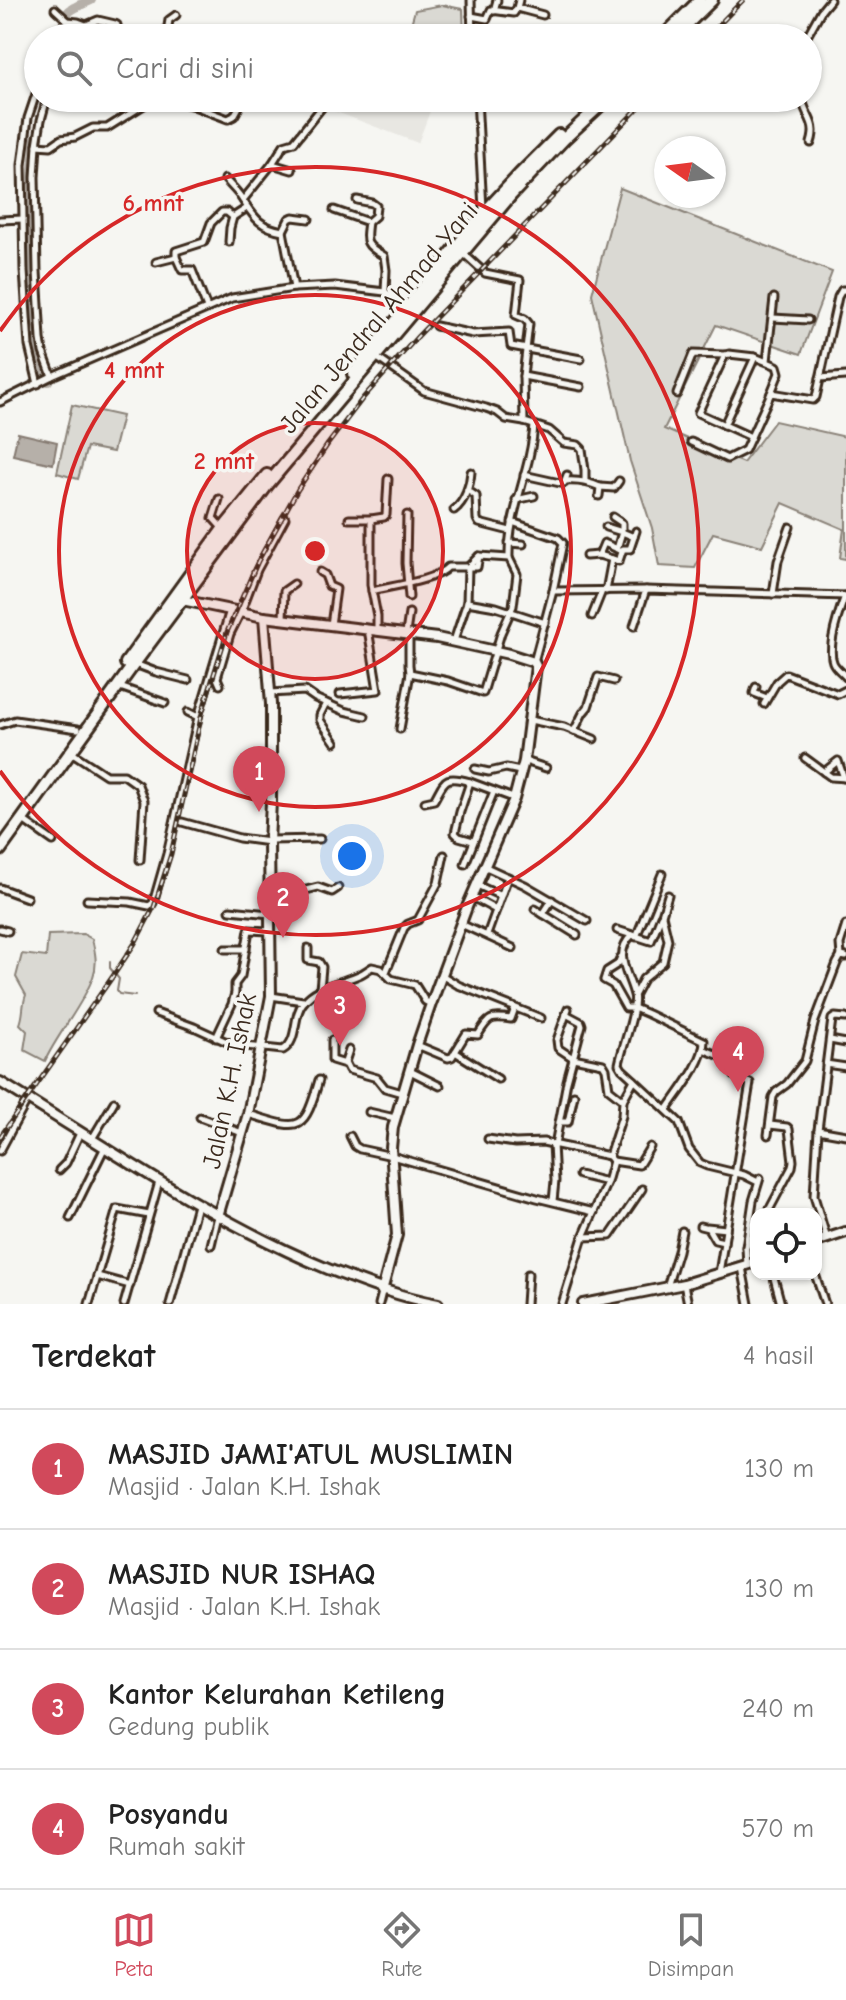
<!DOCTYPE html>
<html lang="id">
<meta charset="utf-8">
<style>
body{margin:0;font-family:"Comic Neue",sans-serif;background:#f6f6f6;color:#222}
.controls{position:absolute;right:24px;bottom:24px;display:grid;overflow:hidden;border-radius:16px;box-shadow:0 2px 6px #0004}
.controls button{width:72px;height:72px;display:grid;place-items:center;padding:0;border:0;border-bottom:2px solid #e0e0e0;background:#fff;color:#222;font:40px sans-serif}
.compass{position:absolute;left:654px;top:136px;width:72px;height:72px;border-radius:50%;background:#fff;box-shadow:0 2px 6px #0004;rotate:284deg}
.you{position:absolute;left:352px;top:856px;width:28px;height:28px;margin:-20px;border:6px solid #fff;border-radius:50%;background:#1a73e8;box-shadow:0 0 0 12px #1a73e833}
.badge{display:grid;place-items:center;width:52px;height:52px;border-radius:50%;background:#d1495b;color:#fff;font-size:26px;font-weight:700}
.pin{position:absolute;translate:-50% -66px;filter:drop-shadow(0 2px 4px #0008)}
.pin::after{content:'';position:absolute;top:42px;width:28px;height:24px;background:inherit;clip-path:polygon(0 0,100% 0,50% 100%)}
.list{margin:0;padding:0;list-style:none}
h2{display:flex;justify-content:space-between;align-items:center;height:104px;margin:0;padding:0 32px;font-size:34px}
h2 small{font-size:26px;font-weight:400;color:#767676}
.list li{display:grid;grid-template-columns:52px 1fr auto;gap:24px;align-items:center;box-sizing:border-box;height:120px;padding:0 32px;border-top:2px solid #e0e0e0}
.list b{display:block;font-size:30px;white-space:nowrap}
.list p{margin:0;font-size:26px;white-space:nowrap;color:#767676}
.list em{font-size:26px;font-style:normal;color:#767676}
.icon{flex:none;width:44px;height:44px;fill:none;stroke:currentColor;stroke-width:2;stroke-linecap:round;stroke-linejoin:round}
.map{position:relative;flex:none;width:846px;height:1304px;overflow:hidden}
.search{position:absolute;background:#fff;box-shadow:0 2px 6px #0004;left:24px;right:24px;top:24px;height:88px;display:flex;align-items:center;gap:20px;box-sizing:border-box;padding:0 28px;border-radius:44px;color:#767676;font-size:30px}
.sheet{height:584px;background:#fff}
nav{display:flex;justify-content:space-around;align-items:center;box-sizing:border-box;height:112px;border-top:2px solid #e0e0e0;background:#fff;font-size:22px;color:#767676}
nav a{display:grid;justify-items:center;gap:4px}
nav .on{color:#d1495b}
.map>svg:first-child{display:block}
</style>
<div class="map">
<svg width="846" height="1304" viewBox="0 0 846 1304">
<rect width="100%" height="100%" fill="#f6f6f2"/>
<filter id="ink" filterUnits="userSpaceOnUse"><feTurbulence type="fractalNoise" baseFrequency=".0125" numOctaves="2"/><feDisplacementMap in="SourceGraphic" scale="16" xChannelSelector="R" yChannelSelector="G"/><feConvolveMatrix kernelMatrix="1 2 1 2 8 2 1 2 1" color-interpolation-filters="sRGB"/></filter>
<g filter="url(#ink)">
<!-- built -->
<path fill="#e8e7e2" d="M339,98h96l-17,45 -84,-32z"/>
<!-- green -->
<g fill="#dad9d3" stroke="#8a8278" stroke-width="2">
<path d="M442,5l21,4 1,29h-57l8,-28z"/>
<path d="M620,188l212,84 -31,82 -85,-29 -52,104 79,34 32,-42 71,16v122l-6,-1 4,-29 -61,-26 -21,43 -49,-13 -18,35 -36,-2 -7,-38 -22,-67 -38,-167z"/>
<path d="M72,405l50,11 -9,36 -26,-5 -9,32 -21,-6z"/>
<path d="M83,934l9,5c3,12 6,25 1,38 -10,28 -35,56 -48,84l-21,-11 3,-19 -7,-7c4,-10 2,-19 6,-29l-10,-18 6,-23 24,3 2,-22z"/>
</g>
<!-- water -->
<path fill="#b6b0a9" stroke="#857a71" stroke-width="2" d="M18,433l39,9 -4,22 -40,-9z"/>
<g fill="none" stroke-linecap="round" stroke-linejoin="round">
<!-- stream -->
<path stroke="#857a71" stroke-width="2" d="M110,962v6l9,11 -2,12 2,3 16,2"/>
<!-- river -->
<g stroke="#b6b0a9" stroke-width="10">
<path d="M62,38c1,-28 5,-27 29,-38"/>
<path d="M36,138l-5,52 6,163 11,28"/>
</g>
<!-- street casing -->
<g stroke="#3b2a1e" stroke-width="11">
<g id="street">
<path d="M471,0l1,38"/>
<path d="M517,8l2,-8"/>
<path d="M55,9l13,12 10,1 8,3 12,-5 17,4 2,1 1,13"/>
<path d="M494,11l3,-11"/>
<path d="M471,16l16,3 4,-9 23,3 3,-5 26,7"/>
<path d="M66,38l2,-17"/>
<path d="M166,38l3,-18 7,-5"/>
<path d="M806,38l15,-27 9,-11"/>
<path d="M47,98l-6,22 -4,25 -2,32 2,94 4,68 2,13 9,24"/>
<path d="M164,98l30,8 34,13 6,-3 10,-18"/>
<path d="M477,98l6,111"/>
<path d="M802,98c3,19 16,24 9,45"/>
<path d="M37,145l14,1 10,-7 14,-2 18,-9h14l43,-27 14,-3"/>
<path d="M272,164l12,-19 10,-3 28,-35 5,-9"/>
<path d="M225,179c5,6 13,13 17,20 12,18 17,28 41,32l11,57"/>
<path d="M243,200l29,-36 20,6"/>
<path d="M357,200l15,3 4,3 -1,10 -7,6"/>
<path d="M334,210l34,12c-3,21 -3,23 16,34l2,14 -1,22"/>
<path d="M0,220l23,-1"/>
<path d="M283,231l6,-12 4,-2 16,2"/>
<path d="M229,242l1,-14 3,-11"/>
<path d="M463,253l22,20 35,7 -4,35 9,4 4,5 -6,52 1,46 10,3c-3,46 -26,87 -25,133"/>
<path d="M156,262l20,-5"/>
<path d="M207,308l-15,-38h-10l-6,-13v-6l28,-9 7,-19 11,-11h5l6,5 14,-9"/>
<path d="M773,318l35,2"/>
<path d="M436,326l37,8 36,-2 2,14 70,13"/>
<path d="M376,357l48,34 62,17 11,4 9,7 18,3"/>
<path d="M767,361l7,-63"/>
<path d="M523,376l58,11"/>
<path d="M820,378l26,-2"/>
<path d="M38,384l-9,-38 -5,-75 -2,-106 6,-47 10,-30"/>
<path d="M677,394l16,-40 31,1"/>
<path d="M0,402l52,-26 180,-78 62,-10 41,-2 50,6 23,12"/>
<path d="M534,425l15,5 15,13 14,2 4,4 3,21v12"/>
<path d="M724,425l31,-68"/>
<path d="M751,437l-53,-24 27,-58 4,-1 26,3 22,9 2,7 -8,20"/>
<path d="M691,442l36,17 18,-9 26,-57 42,7 3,-3 22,-100 4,-7h4"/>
<path d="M524,475l36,8h4l3,-8"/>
<path d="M565,481c13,-1 24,1 35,6l-1,9"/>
<path d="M600,487l14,1 5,-7"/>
<path d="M467,490l9,6 1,23 2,4 31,8"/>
<path d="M219,499l-6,19 10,11"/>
<path d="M516,500l18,-4"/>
<path d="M454,510c11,-8 16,-25 17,-38"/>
<path d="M407,515l-1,48 3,34"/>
<path d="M613,517l9,6v9l12,5"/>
<path d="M349,519h22"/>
<path d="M512,522l46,16 5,5 -10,48 -19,71"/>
<path d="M606,527l16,5 -5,17"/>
<path d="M509,543l14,1"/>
<path d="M599,555l5,-12 16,7"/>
<path d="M479,556l-11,11 -1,35 29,5 49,16"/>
<path d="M586,556l13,-1 13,4"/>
<path d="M320,572l5,3 4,11 7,3 -5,36"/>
<path d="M372,591c19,-5 63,-10 76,-24h29l2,-11 30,2 8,16 -4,32 -12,27 -18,60 -35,-12 -38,-8 -1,-8v-31"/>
<path d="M553,591l93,-1 200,6"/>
<path d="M606,591l6,-32 7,2 4,-12h7l6,-18"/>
<path d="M773,594l5,-33 12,-34"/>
<path d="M845,596c-6,16 -18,50 -12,66 2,6 9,10 13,15"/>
<path d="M592,616l10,-25"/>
<path d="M283,619l1,-28 10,-7"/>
<path d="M634,626l12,-36"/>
<path d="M377,630v-14l-6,-31v-66l13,-2 2,-2 2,-36"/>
<path d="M406,633l3,-20"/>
<path d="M454,641l13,-39"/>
<path d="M135,664l21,8 32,8"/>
<path d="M220,685l-3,-7 13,-44 11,-22 16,-42 28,-52"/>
<path d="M117,686l48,17"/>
<path d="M756,687l-2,6 13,5"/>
<path d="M270,693l35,-2 10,7 29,13 21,5"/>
<path d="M340,694l38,-4 -10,-61"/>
<path d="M326,703l-6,12v5l15,22"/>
<path d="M764,704l13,-22 9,-8 52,20 8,-4"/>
<path d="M188,712l10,5"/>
<path d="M530,720l34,7 30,12"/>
<path d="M0,725l15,-5 63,9"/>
<path d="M400,729l10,-56"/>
<path d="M574,731l9,-18 5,-6 10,-30 16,4"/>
<path d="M71,752l35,23h18l14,10 6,16 -4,59"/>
<path d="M805,758l26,19 15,1"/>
<path d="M525,761l21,7"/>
<path d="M475,769l14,3 17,-4 14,3"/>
<path d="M824,772l14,-11 6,17"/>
<path d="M425,802l9,-2c11,-19 9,-26 36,-18"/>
<path d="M23,820l30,21"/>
<path d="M182,822l57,16 30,4"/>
<path d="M270,840l50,-1"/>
<path d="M473,841l-14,-4 -4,-4 5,-21 10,-30 43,16"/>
<path d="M465,864l29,-73"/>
<path d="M486,867l39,18 62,36"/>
<path d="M477,885l24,11"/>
<path d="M0,888l27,10"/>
<path d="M270,896l24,-3 24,-6 14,5 6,-4"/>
<path d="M472,897l24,13"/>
<path d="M87,900l43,2 19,4 4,-3 14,-49 31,-137 32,-107"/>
<path d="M535,909l42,26"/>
<path d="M230,910l40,4"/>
<path d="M543,914l9,-14"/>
<path d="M461,924l52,24"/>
<path d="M0,929l8,2"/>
<path d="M617,930l34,11 10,-25"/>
<path d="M487,935l21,-58"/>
<path d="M636,937l26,-63"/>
<path d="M308,948v12l11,2 3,5 -2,22"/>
<path d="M225,949h21"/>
<path d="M841,956l-1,-12 6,-19"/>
<path d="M621,957l-3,7 -11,7 -3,9 9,5 13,23h8l14,6 56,27c0,21 -25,51 -37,69"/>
<path d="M386,972l18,-44 4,-4 10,-4 20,-37 6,-28"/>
<path d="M443,976l15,9 83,33"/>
<path d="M635,994l8,-15 20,-17 5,-22 -6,-25 6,-20"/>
<path d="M271,996l32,5"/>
<path d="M156,1013l38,14 33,15 18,4 38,4c16,-9 9,-34 20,-47 14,-18 39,-20 58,-29 4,-2 8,-5 11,-7l9,2 10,10 24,6 10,16 6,3"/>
<path d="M216,1038l16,-34 3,-11v-9l6,-8 8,-46 20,1"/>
<path d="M332,1040v20l13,4"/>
<path d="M830,1040l16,3"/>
<path d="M417,1045l31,13 4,-1 14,-23 12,1c11,-18 13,-19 33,-16l4,-11"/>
<path d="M703,1049l34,14 -2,13 15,7 -31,190"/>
<path d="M349,1050l-4,12 4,8 28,8 8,10 17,5"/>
<path d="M455,1052l43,27"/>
<path d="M826,1064l20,3"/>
<path d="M410,1071l30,15"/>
<path d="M634,1080l45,42 10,27 11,14 7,3 37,9 14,7"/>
<path d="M623,1100l11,-20 -12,-11 -3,-5c3,-16 19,-57 15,-69 -5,-21 -22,-41 -2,-60"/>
<path d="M369,1112l26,6"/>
<path d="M248,1114c51,15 55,22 71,-34"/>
<path d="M200,1117l42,16"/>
<path d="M559,1122h9l6,-27"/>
<path d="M818,1130l28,5"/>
<path d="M768,1135l5,-38 3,-5 11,-8 18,-23 10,-40 22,-58 4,-7 5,1"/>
<path d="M350,1136l5,10 5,3 32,7 145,42 57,14"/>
<path d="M92,1139l22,-37"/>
<path d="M488,1139l27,4 28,-1 66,14"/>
<path d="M555,1145l12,-64 15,-56 -1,-3 -15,-8"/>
<path d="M0,1151l28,-52"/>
<path d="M613,1161l26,4 11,-18"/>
<path d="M59,1170l7,-7 14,-30"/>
<path d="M579,1175l28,7"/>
<path d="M553,1201l2,-20 -2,-37"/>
<path d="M767,1214l25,-47 1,-6 -4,-32 -2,-2 -17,-2"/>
<path d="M70,1218l35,-71"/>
<path d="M700,1226l8,2 7,12 9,2"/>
<path d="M707,1227l19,2"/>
<path d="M583,1237l27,-1 32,-47"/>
<path d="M827,1239l-13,-43 4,-66 14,-111 3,-2 11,1"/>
<path d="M211,1245l7,-29"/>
<path d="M746,1247l7,-46 7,-23"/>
<path d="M747,1265l-1,-18 10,-12"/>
<path d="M742,1267l7,37"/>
<path d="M773,1274l8,30"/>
<path d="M815,1274l10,30"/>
<path d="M97,1276l33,9"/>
<path d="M684,1284l4,20"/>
<path d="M667,1287l11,-36 4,-20"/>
<path d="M89,1304l28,-95 32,6"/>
<path d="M124,1304l35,-122"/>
<path d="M170,1304l27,-99"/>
<path d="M379,1304l3,-12"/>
<path d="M526,1304l2,-30"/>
<path d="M562,1304l21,-67 24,-55 6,-21 -4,-5 13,-40 1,-16 -14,-11 -3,-20 -3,-5 -30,-6 -15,-10 -1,-8 11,-31"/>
</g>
</g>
<!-- secondary casing -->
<g stroke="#3b2a1e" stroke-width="14">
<g id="secondary">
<path d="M182,600l82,17 173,21 72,16 25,8 2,4 -12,95 -10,38 -47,108 -36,97 -14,41 -24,82 -2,21 6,87 -15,56"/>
<path d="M0,1082c107,65 211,139 328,187 36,14 71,28 110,35"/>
<path d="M218,1216l30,-102 23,-118 -2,-154 2,-40v-98l-7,-87"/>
<path d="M816,1242l30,-10"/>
<path d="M583,1304l101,-20 72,-22"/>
</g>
</g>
<!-- highway casing -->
<g stroke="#3b2a1e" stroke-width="16">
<g id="highway">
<path d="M662,38l38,-38"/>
<path d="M673,38l39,-38"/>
<path d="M353,374l130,-160 37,-40 39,-39"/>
<path d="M126,663l97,-134 44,-54"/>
<path d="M0,850l134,-186 134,-180 243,-289 53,-56 44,-41"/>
</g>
</g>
<!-- street -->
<use href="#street" stroke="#f6f6f2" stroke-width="5"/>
<!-- secondary -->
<use href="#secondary" stroke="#f6f6f2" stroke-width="8"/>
<!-- highway -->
<use href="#highway" stroke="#f6f6f2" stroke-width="10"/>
<!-- rail casing -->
<g stroke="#3b2a1e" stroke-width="5">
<g id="rail">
<path d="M706,38l37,-38"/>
<path d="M0,1137l113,-161 22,-33 19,-36 17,-53 31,-141 25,-81 31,-71 40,-72 30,-45 35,-46 55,-62 230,-238"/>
</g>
</g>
<!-- rail -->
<use href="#rail" stroke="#f6f6f2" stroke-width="2" stroke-dasharray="6" stroke-linecap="butt"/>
</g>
</g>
<!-- distance rings -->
<circle cx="315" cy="551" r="128" fill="#d62828" fill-opacity=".12"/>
<g fill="none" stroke="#d62828" stroke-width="4">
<circle cx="315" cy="551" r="128"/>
<circle cx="315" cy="551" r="256"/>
<path d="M0 331A384 384 0 1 1 0 771"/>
</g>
<g text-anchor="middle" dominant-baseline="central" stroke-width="7" stroke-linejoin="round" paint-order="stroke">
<!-- street labels -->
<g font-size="26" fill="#3b2a1e" stroke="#f6f6f2">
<text transform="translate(379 318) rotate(-50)">Jalan Jendral Ahmad Yani</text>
<text transform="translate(230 1081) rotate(-78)">Jalan K.H. Ishak</text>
</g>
</g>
<circle cx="315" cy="551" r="12" fill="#d62828" stroke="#f6f6f2" stroke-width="4"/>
<g font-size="24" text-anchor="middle" font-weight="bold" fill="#d62828" stroke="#f6f6f2" stroke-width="7" stroke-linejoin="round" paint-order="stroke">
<text x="153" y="211">6 mnt</text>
<text x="134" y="378">4 mnt</text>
<text x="224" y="469">2 mnt</text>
</g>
</svg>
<div class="controls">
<button><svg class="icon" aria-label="locate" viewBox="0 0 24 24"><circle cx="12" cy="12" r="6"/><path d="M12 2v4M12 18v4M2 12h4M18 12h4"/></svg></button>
</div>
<svg class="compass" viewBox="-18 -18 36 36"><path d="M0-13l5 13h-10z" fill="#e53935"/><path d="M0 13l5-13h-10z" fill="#767676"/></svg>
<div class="you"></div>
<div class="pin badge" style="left:259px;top:812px">1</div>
<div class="pin badge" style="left:283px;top:938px">2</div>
<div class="pin badge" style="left:340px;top:1046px">3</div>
<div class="pin badge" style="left:738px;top:1092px">4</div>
<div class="search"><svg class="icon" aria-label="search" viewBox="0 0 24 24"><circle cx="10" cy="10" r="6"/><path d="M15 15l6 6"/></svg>Cari di sini</div>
</div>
<section class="sheet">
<h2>Terdekat<small>4 hasil</small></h2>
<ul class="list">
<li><span class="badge">1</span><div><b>MASJID JAMI'ATUL MUSLIMIN</b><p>Masjid · Jalan K.H. Ishak</p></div><em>130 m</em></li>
<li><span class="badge">2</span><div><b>MASJID NUR ISHAQ</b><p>Masjid · Jalan K.H. Ishak</p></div><em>130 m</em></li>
<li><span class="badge">3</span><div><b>Kantor Kelurahan Ketileng</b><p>Gedung publik</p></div><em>240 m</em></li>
<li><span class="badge">4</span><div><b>Posyandu</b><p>Rumah sakit</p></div><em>570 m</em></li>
</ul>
</section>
<nav>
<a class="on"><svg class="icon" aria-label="map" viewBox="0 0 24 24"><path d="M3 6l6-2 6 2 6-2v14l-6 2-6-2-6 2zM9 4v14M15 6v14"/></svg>Peta</a>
<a><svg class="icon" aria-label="directions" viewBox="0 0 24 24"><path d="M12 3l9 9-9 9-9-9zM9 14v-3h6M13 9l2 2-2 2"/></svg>Rute</a>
<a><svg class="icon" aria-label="saved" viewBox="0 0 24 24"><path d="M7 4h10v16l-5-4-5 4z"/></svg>Disimpan</a>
</nav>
